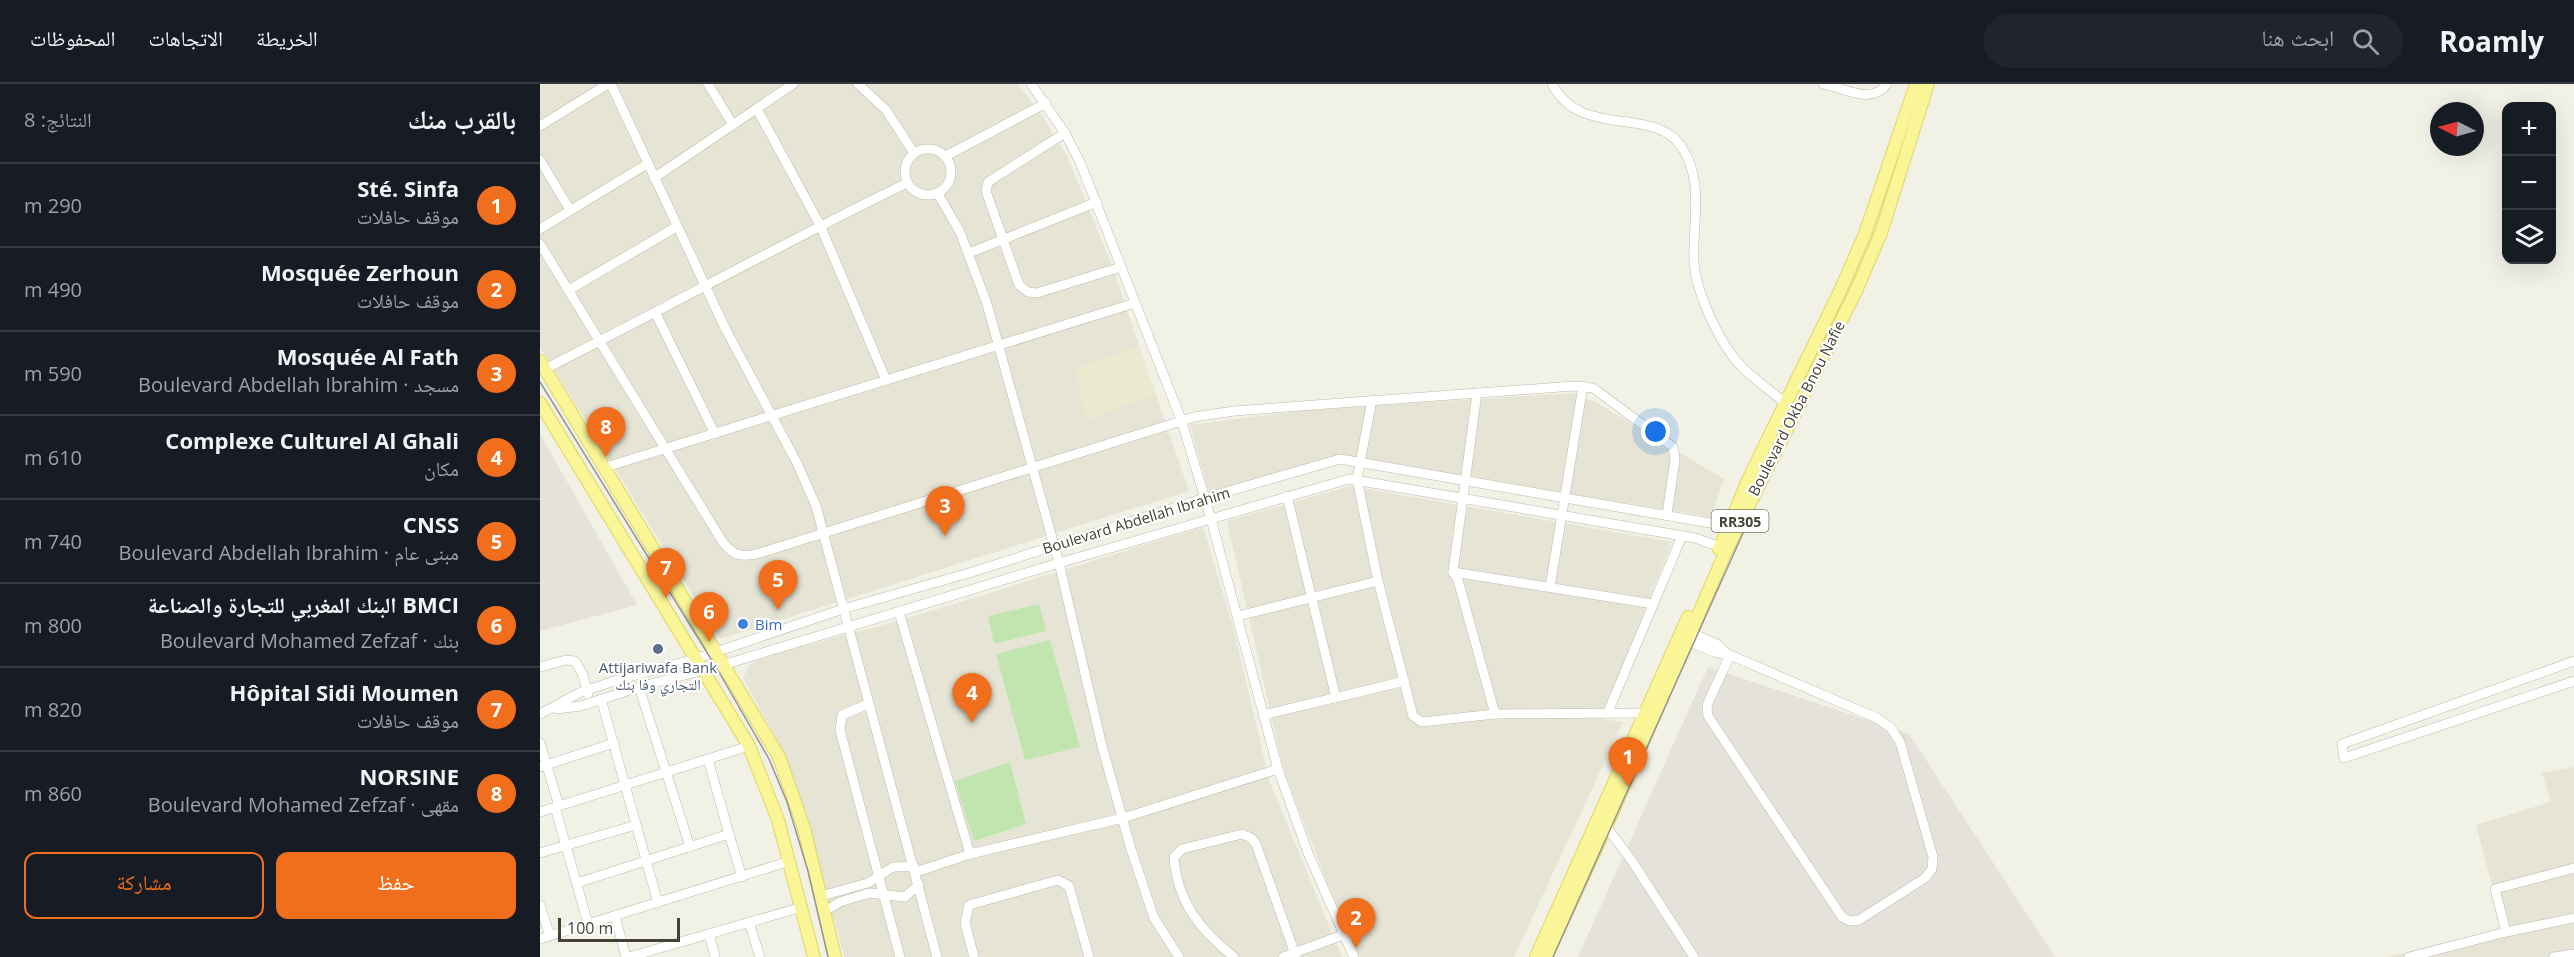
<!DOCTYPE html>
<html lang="ar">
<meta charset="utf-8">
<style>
body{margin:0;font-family:"Open Sans","Noto Naskh Arabic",sans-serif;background:#20242c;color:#f1f3f6;direction:rtl}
.controls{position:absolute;right:18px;top:18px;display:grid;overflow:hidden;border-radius:12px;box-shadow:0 6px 24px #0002}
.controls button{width:54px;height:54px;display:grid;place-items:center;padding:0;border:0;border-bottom:2px solid #363941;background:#171b24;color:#f1f3f6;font:30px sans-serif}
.compass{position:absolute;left:1890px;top:18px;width:54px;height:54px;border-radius:50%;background:#171b24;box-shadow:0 6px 24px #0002;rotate:276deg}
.scale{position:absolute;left:18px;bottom:15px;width:122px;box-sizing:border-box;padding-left:6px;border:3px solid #444235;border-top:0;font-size:16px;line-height:21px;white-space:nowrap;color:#444235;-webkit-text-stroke:4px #fff;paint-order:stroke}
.you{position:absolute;left:1116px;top:348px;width:21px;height:21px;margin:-15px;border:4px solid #fff;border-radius:50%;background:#1a73e8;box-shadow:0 0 0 9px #1a73e833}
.badge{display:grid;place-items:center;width:39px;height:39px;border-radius:50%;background:#f16e1d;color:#fff;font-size:20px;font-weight:700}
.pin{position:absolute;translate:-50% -50px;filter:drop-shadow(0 2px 3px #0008)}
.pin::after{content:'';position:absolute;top:32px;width:21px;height:18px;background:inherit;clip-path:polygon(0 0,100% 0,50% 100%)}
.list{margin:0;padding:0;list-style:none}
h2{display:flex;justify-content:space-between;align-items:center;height:78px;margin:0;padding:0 24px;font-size:26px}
h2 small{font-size:20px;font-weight:400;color:#9ea1a6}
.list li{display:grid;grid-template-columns:39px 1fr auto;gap:18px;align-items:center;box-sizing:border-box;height:84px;padding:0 24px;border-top:2px solid #363941}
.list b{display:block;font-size:22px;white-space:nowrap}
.list p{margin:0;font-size:20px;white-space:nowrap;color:#9ea1a6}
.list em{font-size:20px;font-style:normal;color:#9ea1a6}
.actions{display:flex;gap:12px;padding:18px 24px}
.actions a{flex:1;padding:14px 0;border:2px solid #f16e1d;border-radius:12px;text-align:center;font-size:21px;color:#f16e1d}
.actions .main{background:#f16e1d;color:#fff}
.icon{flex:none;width:33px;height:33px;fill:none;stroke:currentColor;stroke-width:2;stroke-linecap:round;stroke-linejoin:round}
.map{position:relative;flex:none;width:2034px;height:873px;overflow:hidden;direction:ltr}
header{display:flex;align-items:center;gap:36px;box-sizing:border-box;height:84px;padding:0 30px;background:#171b24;border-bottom:2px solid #363941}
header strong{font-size:28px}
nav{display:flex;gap:33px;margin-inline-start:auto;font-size:21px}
.search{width:420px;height:54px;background:#20242c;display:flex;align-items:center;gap:15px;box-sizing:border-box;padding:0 21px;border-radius:33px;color:#9ea1a6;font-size:22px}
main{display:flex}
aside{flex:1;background:#171b24}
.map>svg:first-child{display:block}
</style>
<header>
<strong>Roamly</strong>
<div class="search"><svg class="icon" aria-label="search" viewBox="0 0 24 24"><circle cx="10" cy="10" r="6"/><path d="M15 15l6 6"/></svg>ابحث هنا</div>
<nav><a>الخريطة</a><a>الاتجاهات</a><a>المحفوظات</a></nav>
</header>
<main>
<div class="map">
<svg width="2034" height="873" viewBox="0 0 2034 873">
<rect width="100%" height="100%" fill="#f2f1e6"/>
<!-- residential -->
<g fill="#e6e4d4">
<path d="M3,0h474l25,31 25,41 44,107 78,228 -469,148 -180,-292v-261z"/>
<path d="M1035,309l22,10 127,76 -13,38 -371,-61 -131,37 -19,-68 116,-15z"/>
<path d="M810,402l322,56 -71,177 22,3 -109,235h-154l-29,-65 -39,-100 -11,-33 -54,-238z"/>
<path d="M663,443l31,103 35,150 73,177h-498l-42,-156 -19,-50 -40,-73 5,-11 7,-6 30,-10 127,-34z"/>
<path d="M2034,683v190h-187l116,-29 -27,-103 75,-23 -9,-29z"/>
</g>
<!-- industrial -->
<g fill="#e4e2da">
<path d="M0,350l97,171 -97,26z"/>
<path d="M1168,583l201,67 146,223h-477z"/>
</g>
<!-- education -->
<path fill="#ebe9d0" d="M599,261l17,50 -70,25 -11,-51z"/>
<!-- green -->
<g fill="#c0e5af">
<path d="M499,520l7,27 -52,13 -6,-28z"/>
<path d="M510,556l30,107 -55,13 -29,-106z"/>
<path d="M470,678l16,62 -52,17 -19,-60z"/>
</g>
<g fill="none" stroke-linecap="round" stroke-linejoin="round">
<!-- minor casing -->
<g stroke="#bdbba9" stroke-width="10">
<g id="minor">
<path d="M71,0l114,244 72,135 19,43 121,451"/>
<path d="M168,0l25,41"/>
<path d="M318,0l28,26 28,43"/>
<path d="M491,0l34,49 15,29 102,260 29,97 67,250 30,84 46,104"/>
<path d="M1012,0c28,55 102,22 129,62 24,35 11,77 13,116 2,30 22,72 40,96 13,17 35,31 51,45"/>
<path d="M1283,0c20,3 48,22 64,0"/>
<path d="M217,25l63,116 66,155"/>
<path d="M0,42l68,-42"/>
<path d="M525,49l-77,49 -2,9 33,94 9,7 9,1 84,-26"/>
<circle cx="388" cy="88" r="23"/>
<path d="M406,72l100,-53"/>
<path d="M0,76l30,50"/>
<path d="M114,94l139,-94"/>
<path d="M398,110l22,38 27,72 72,259 43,183 29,103 23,69 25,39"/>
<path d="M0,145l107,-65"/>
<path d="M0,160l182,297c11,15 20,17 38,12l434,-136 40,-6 340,-25 19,2 80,59 2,13 -8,54"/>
<path d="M429,169l128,-51"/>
<path d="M29,206l107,-63"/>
<path d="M115,228l60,122"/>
<path d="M5,285c121,-61 240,-127 362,-186"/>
<path d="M937,309l-24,179 5,8 37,134"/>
<path d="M832,316l-15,79 21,102 35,135 9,6 73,-8 150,-1"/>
<path d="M66,383l529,-164"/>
<path d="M747,412l49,202"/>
<path d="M913,488l200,32"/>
<path d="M1010,503l33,-201"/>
<path d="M359,528l71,242"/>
<path d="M698,532l140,-35"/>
<path d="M1145,546l32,14 10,10"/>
<path d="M1143,555l31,13 16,3 147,63 14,10 9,14 33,115 -1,12 -7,9 -66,42 -9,1 -8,-4 -134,-201 -1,-11 23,-50"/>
<path d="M2034,577l-232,83 2,14 230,-77"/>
<path d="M0,583l26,-7 9,1 8,14 5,19"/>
<path d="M99,603l51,160"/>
<path d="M61,615l57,204"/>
<path d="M328,620l-26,11 -2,15 60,227"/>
<path d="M16,625l25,-3 58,-19 77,-20 343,-104 290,-84 346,59 31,11"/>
<path d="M1068,628l74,-176"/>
<path d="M0,630l39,-21 35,-12 81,-22 148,-50 126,-36 236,-75 135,-39 393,68"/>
<path d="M723,631l142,-34"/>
<path d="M0,659l19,63"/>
<path d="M168,675l21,75"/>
<path d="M0,683l74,-24"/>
<path d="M15,723l33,117"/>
<path d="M0,728l209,-66"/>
<path d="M1063,738l29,39 62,96"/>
<path d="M0,769l96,-28"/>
<path d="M376,788l54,-18 153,-36 155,-49"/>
<path d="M37,799l152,-49 13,43"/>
<path d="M281,812l47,-13 25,-16 21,-1"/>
<path d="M0,821l10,31"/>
<path d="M285,827l15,-9 29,-9 36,4 14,-13"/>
<path d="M75,832l11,41"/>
<path d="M209,838l11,35"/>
<path d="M1966,848l-11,-43 79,-21"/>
<path d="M169,850l6,23"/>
<path d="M0,855l250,-78"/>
<path d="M89,873l173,-50"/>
<path d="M434,873l-9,-34 4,-18 89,-25 11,6 20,71"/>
<path d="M694,873c-33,-26 -57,-55 -60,-100l8,-8 60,-15 9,4 5,6 40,113"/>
<path d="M743,873l60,-22"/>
<path d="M1869,873l97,-25 68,-14"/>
<path d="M2014,873l20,-3"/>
</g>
</g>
<!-- major casing -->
<g stroke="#dfd667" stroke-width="14">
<g id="major">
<path d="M0,277l239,396 25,71 31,129"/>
<path d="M0,319l209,343 29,74 36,137"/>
<path d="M1179,465l30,-71 92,-189 24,-55 51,-150"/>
<path d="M996,873l152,-340"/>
<path d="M1006,873l60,-130 120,-276 130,-260 25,-58 47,-149"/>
</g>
</g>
<!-- minor -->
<use href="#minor" stroke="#fff" stroke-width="9"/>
<!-- major -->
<use href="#major" stroke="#faf596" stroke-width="12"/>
<!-- tram -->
<g stroke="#959595" stroke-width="1.5">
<path d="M0,298l176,285 53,92 18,43 21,69 20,86"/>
<path d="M1013,873l194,-433"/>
</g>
</g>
<!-- markers -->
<circle fill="#3f7fe0" stroke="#fff" stroke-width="2" cx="203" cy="540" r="6"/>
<circle fill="#5c6f8a" stroke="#fff" stroke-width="2" cx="118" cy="565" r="6"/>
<g text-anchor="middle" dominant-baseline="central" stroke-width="4.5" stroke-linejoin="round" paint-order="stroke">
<!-- shield labels -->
<rect fill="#fff" stroke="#7c7b72" stroke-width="1.5" x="1171.5" y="426" width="57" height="22" rx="4.5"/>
<g font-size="14" font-weight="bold" fill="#444235">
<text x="1200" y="437">RR305</text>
</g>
<!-- street labels -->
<g font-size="15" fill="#444235" stroke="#fff">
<text transform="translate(1256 324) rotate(-63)">Boulevard Okba Bnou Nafie</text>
<text transform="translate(596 436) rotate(-17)">Boulevard Abdellah Ibrahim</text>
</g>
<!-- shop labels -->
<g font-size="15" fill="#366cbe" stroke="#fff" text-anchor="start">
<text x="215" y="540">Bim</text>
</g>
<!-- service labels -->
<g font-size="15" fill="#4e5e75" stroke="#fff">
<text x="118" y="583">Attijariwafa Bank<tspan x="118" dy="17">التجاري وفا بنك</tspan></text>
</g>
</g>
</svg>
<div class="controls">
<button>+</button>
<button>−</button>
<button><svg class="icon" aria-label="layers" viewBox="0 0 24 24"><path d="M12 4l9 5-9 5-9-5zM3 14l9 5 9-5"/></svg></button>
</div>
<svg class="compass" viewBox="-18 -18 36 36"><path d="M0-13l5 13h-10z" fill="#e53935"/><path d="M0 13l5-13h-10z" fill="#9ea1a6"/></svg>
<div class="scale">100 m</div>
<div class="you"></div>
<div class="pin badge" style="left:1088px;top:703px">1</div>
<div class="pin badge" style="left:816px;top:864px">2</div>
<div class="pin badge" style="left:405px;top:452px">3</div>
<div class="pin badge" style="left:432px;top:639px">4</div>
<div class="pin badge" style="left:238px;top:526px">5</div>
<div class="pin badge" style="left:169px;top:558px">6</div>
<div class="pin badge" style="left:126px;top:514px">7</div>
<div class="pin badge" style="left:66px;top:373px">8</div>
</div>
<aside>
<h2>بالقرب منك<small>النتائج: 8</small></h2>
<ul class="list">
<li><span class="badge">1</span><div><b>Sté. Sinfa</b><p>موقف حافلات</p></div><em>290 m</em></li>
<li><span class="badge">2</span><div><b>Mosquée Zerhoun</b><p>موقف حافلات</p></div><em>490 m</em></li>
<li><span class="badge">3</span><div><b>Mosquée Al Fath</b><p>مسجد · Boulevard Abdellah Ibrahim</p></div><em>590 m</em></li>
<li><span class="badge">4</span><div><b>Complexe Culturel Al Ghali</b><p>مكان</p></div><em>610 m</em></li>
<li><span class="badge">5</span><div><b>CNSS</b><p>مبنى عام · Boulevard Abdellah Ibrahim</p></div><em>740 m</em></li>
<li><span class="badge">6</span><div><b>BMCI البنك المغربي للتجارة والصناعة</b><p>بنك · Boulevard Mohamed Zefzaf</p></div><em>800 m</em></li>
<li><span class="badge">7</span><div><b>Hôpital Sidi Moumen</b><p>موقف حافلات</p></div><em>820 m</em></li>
<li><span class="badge">8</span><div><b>NORSINE</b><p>مقهى · Boulevard Mohamed Zefzaf</p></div><em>860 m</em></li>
</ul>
<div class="actions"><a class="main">حفظ</a><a>مشاركة</a></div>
</aside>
</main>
